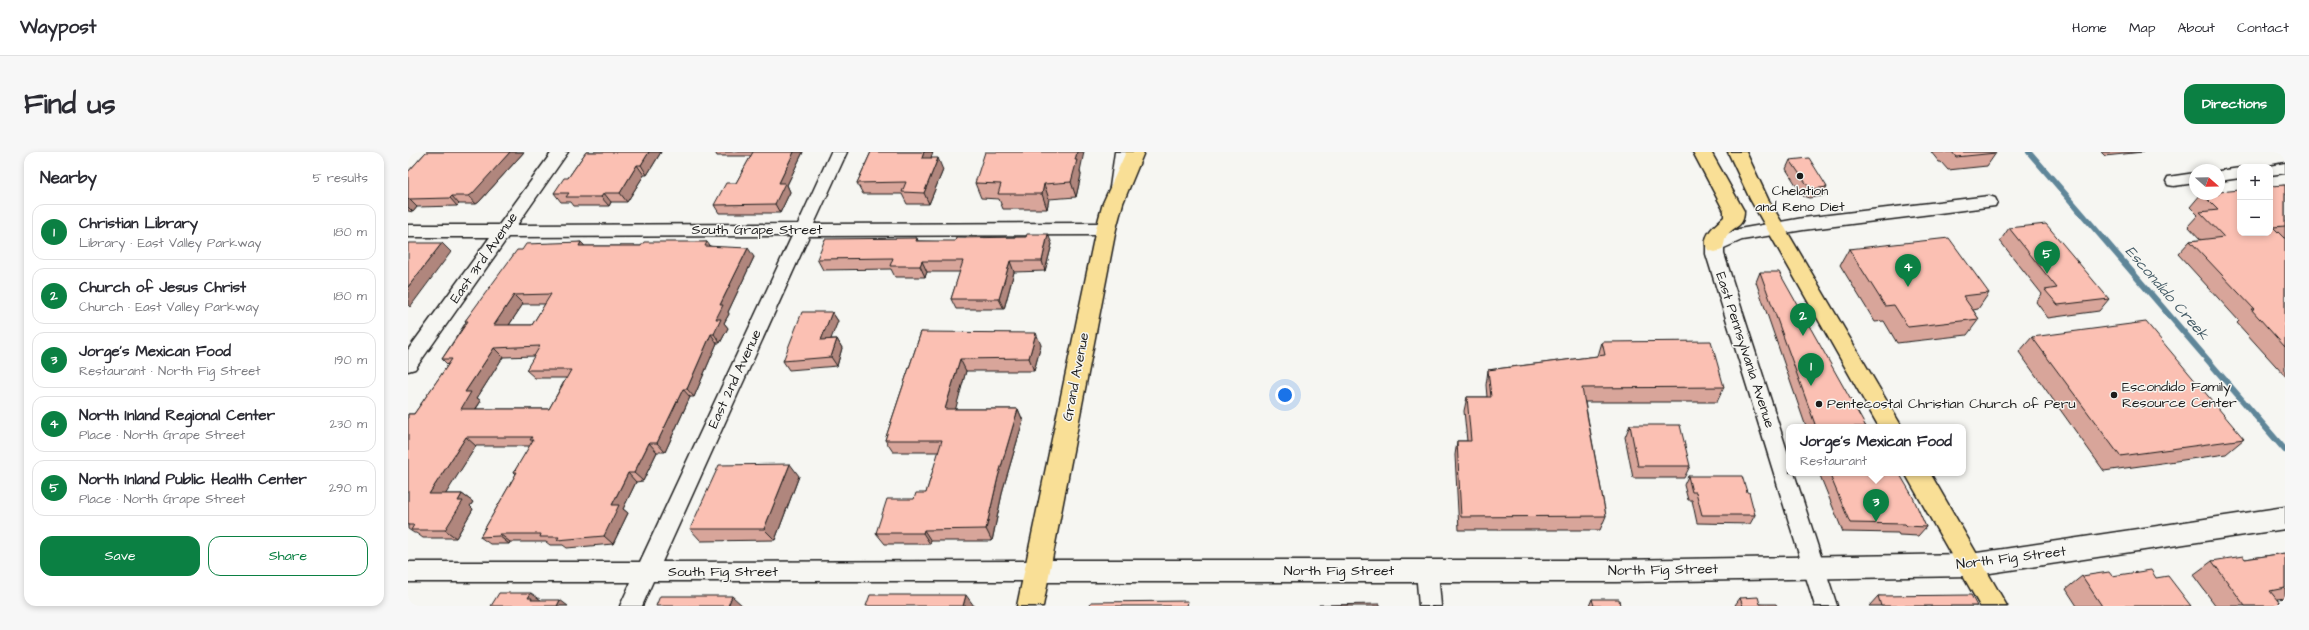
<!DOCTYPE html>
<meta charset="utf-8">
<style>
body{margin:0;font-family:"Architects Daughter",sans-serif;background:#f7f7f7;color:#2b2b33}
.controls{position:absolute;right:12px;top:12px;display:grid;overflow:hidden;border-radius:8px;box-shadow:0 2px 6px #0003}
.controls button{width:36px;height:36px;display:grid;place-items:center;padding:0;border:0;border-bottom:1px solid #e1e1e2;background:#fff;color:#2b2b33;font:20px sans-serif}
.compass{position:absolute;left:1781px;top:12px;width:36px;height:36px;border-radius:50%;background:#fff;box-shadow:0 2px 6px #0003;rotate:110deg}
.you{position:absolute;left:877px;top:243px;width:14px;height:14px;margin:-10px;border:3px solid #fff;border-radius:50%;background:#1a73e8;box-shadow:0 0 0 6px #1a73e833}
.badge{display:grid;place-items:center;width:26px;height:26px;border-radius:50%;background:#0b8043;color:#fff;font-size:13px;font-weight:700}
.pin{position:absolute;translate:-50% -33px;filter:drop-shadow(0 1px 2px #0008)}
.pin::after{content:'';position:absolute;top:21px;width:14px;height:12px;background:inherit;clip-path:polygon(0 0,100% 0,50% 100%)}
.popup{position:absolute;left:1378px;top:272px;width:180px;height:52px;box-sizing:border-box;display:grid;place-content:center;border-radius:8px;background:#fff;filter:drop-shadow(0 1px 3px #0005);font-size:13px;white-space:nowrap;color:#7c7c81}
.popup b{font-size:15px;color:#2b2b33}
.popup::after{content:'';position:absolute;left:50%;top:100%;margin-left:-8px;border:8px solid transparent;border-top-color:#fff}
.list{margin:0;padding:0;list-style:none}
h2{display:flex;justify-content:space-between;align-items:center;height:52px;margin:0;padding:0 16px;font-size:17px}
h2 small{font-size:13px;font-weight:400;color:#7c7c81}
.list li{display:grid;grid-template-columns:26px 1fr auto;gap:12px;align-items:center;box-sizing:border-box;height:56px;margin:0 8px 8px;padding:0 8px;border:1px solid #e1e1e2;border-radius:12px}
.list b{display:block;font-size:15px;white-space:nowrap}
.list p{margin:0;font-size:13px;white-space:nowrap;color:#7c7c81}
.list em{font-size:13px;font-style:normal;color:#7c7c81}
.actions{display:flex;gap:8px;padding:12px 16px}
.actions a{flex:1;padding:9px 0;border:1px solid #0b8043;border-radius:12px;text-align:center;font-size:14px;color:#0b8043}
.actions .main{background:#0b8043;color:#fff}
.map{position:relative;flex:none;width:1877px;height:454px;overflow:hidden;border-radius:12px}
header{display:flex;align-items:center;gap:24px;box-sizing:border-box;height:56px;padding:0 20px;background:#fff;border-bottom:1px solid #e1e1e2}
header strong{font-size:19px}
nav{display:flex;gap:22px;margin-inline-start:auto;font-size:14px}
.intro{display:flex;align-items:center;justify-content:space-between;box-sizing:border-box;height:96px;padding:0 24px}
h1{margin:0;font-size:28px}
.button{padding:10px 18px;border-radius:12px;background:#0b8043;color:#fff;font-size:14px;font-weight:700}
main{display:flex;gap:24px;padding:0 24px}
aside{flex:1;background:#fff;border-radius:12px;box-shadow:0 2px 6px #0003}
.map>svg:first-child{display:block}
</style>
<header>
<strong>Waypost</strong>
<nav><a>Home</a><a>Map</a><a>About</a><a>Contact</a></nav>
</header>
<div class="intro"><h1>Find us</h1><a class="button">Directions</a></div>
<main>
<aside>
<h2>Nearby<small>5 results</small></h2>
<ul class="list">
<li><span class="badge">1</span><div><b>Christian Library</b><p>Library · East Valley Parkway</p></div><em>180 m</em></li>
<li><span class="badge">2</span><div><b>Church of Jesus Christ</b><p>Church · East Valley Parkway</p></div><em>180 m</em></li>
<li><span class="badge">3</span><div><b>Jorge's Mexican Food</b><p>Restaurant · North Fig Street</p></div><em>190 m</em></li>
<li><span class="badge">4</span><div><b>North Inland Regional Center</b><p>Place · North Grape Street</p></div><em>230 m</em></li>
<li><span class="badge">5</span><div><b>North Inland Public Health Center</b><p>Place · North Grape Street</p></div><em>290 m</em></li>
</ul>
<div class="actions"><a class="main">Save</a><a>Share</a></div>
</aside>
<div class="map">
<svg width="1877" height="454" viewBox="0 0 1877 454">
<rect width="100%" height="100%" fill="#f6f6f2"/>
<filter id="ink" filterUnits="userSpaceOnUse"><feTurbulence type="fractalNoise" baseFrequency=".025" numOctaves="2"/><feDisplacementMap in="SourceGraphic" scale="8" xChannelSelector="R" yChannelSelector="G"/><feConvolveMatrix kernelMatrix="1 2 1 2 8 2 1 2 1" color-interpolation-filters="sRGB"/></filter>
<g filter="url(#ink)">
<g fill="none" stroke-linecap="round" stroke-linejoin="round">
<!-- stream -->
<path stroke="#5f8699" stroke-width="6" d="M1621,0l256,298"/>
<!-- street casing -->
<g stroke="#1c1c1c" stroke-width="3">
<g id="street">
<path d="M144,0h16l-51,73 281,-1 33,-72h16l-33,72 292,-1 6,2 2,4 -2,4 -6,2 -297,1 -147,326 376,-1 8,3 3,7 -3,7 -8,3h-385l-11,25h-22l11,-24h-223v-20h232l152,-326 -284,1 -93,132 -7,2v-21l82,-113h-82v-12h91z"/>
<path d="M1877,11v10l-15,2v-8h-6z"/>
<path d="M1832,16v10l-21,3v-10z"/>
<path d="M1787,21v10l-21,3 -6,-1 -2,-4 2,-4z"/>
<path d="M1581,44l6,2 2,4 -2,4 -192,24 -61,10 -18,8v6l65,203v16h5l43,133h-22l-109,-352v-9l3,-4 30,-12 64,-11z"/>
<path d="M1019,409l8,3 3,7 3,35h-22l-3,-35 3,-7z"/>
</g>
</g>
<!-- secondary casing -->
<g stroke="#1c1c1c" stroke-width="3">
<g id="secondary">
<path d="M707,0h18l-5,35 -2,4 -7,2 -7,-2 -2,-4z"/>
<path d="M1877,355v22l-315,47 -354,6h-578l-9,-3 -4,-8 4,-8 9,-3h578l354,-6z"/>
</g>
</g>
<!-- primary casing -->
<g stroke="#1c1c1c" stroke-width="3">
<g id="primary">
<path d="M718,0h18l-21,51 -7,26 -73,377h-26l79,-377 7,-26z"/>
<path d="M1285,0h18l33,59c0,18 -11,14 -18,26 -2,5 -2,9 -4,13l-7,2 -7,-2c-8,-13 7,-25 16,-33v-6z"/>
<path d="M1320,0h18l22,47 134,228h-23l-129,-228z"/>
<path d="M1497,321h25l77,133h-27z"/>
</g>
</g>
<!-- street -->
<use href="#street" fill="#f6f6f2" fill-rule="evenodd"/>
<!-- secondary -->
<use href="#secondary" fill="#f6f6f2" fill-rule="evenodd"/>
<!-- primary -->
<use href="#primary" fill="#f9df96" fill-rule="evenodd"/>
</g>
<!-- wall -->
<g fill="#d8a59a" stroke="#1c1c1c" fill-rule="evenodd">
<path d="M18,0h98l-45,50 -3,2h-17l-2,2 -40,1 -4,5 -5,-1v-39z"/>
<path d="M178,0h75l-14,23h-3l-17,27h-16l-2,4h-35l-3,-4h-10l-7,-9 14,-15z"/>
<path d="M307,0h88l-16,33 3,7 -10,21h-61l-5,-8 22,-22 15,-27h-34z"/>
<path d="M463,0h62l-2,6 12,12 -14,34h-22l-5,-10h-39l-6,-11z"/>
<path d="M1523,0h64l1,1 -9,13 -39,4 -7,-8h-2z"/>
<path d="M1693,0h42l-38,4z"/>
<path d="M1382,8l37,27 -4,9 -14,2 -6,-2 -17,-27z"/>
<path d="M672,19l1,4 -5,22 -27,2 -2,10h-44l-4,-10 -18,-1 -6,-15z"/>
<path d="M1877,33v52l-1,1 1,1v137l-48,-53 2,-2 -61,-67 12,-13 11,-1 -13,-14 10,-11 -8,-8 11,-13h18z"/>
<path d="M1601,76l100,71 -10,12 -51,7 -12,-16 6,-8 -42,-53z"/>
<path d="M509,86l1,3 134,3 -7,27 -31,1 -10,37h-48l-5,-10 9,-27h-33l-2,5h-30l-4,-8 -68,1 -6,-11z"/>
<path d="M173,90l4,4h56l66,-4 3,4 44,11 -26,55 1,2 -5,9 4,5 -8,15h-3l-23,54h-4l-25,55h-8l-14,29 -7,1 -13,27 5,4 -15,31 -46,4 -4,-3h-13l-4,-3h-36l-1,2h-19l-10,-7 36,-63 -2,-2 16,-26h-54l-31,48h17l11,8 -3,4 3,3 -17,29h-33l-7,-5h-2l-6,-4v-115h6l34,-49 -6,-6 24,-37 -1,-1 57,-71zM115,152h22l-13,21h-23zM127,204l-9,14 9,8h31l-17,31h-73l5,-8 -4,-3 26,-41z"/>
<path d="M1441,97l140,44 -11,16 -5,1 6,9 -12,16 -70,8 -13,-22 -9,1 -35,-57z"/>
<path d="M1352,120l106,155h-60l-50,-145z"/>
<path d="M424,160l6,9 -8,18h7l5,9 -5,18 -48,4 -6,-9z"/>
<path d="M513,180l120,13 -7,26h-68l-11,38h63l5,12 -20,68 -11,52h-61l-1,3h-45l-9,-11 38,-34 12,-6 13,-41h-46l-8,-12z"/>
<path d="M1624,185l212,102 -18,15 -122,17 -85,-119z"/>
<path d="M1194,190l122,45 -7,15h-132l21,114 -6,14h-141l-4,-75 2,-14h10l-3,-30 3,-14h20l-1,-12 2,-15 110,-14z"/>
<path d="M1222,273l60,41 -6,12h-51l-8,-41z"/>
<path d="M1411,321h80l27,54 -8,9 -19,-1 -1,-2 -55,-1z"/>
<path d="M391,324l-24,64 -74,1 -11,-12z"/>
<path d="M1280,324l59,16 8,23 -5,9 -53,-1 -5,-23h-4l-4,-15z"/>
<path d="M1877,401v45l-8,1 5,7h-66l-23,-31 19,-14 33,-2z"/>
<path d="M1674,424l74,2 35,28h-114l-11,-17z"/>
<path d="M1470,444l99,10h-108z"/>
<path d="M1332,446l20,6 17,2h-41l-1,-1z"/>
<path d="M1184,447l28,7h-31z"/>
</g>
<!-- shaded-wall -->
<g fill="#b0867d" stroke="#1c1c1c">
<path d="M102,0h14l-45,50 -3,2 -7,-8z"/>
<path d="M241,0h12l-14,23 -6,-10z"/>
<path d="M386,0h9l-16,33 3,7 -10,21 -5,-9 4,-21z"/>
<path d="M516,0h9l-6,17 -5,-11z"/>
<path d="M669,0h7l-4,19 1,4 -5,22 -5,-15 4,-22z"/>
<path d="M530,6l5,12 -14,34 -5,-11z"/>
<path d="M229,13l7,10 -17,27 -7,-9z"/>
<path d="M636,32l5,15 -2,10 -5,-15z"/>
<path d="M196,41l7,9 -2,4 -8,-9z"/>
<path d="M44,44l7,8 -2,2 -7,-8z"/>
<path d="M1,47l8,8 -4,5 -5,-5v-7z"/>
<path d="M640,82l4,10 -7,27 -3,-10z"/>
<path d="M173,90l8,9 -10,-5z"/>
<path d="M34,91l9,9 -41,55 -2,-2v-18z"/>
<path d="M340,96l6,9 -26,55 1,2 -5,9 4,5 -8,15 -6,-9 2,-15 4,-14z"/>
<path d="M514,109l5,11 -2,5 -5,-11z"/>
<path d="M602,109l4,11 -10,37 -5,-10z"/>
<path d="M106,143l9,9 -20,30 -9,-9z"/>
<path d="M424,160l6,9 -11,28 -6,-9z"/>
<path d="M628,181l5,12 -7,26 -5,-13z"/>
<path d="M303,182l6,9 -23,54 -7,-8z"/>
<path d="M429,187l5,9 -5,18 -6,-9z"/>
<path d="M86,196l9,9 -26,41 4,3 -11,16 -9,-8 4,-17z"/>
<path d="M552,207l6,12 -14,51 -7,-13z"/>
<path d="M275,237l7,8 -25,55 -8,-9z"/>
<path d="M610,257l5,12 -20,68 -11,52 -6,-12 12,-52z"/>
<path d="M58,285l10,9 -36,57 -11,-9z"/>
<path d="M241,291l8,9 -14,29 -9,-8z"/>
<path d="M382,312l9,12 -24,64 -11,-11z"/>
<path d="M220,321l8,9 -13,27 5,4 -15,31 -9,-8 8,-31z"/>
<path d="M54,342l11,8 -3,4 3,3 -17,29 -11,-8 13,-29z"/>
<path d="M516,378l7,11 -1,3 -7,-11z"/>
<path d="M92,382l10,8 -1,2 -10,-8z"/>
<path d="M123,441l10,7 -1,4 -12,-6z"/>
<path d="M558,443l8,11h-11z"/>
<path d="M324,444l11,10h-15z"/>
<path d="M152,448l8,6h-11z"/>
</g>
<!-- building -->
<g fill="#fbc0b3" stroke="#1c1c1c" fill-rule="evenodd">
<path d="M18,0h84l-38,42 -3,2h-17l-2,2 -41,1 -1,1v-28z"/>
<path d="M178,0h63l-8,13h-4l-17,28h-16l-3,4h-35l3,-4h-15l10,-15h4z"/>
<path d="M345,0h41l-15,31h6l-10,21 -61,1 12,-22h10z"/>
<path d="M463,0h53l-2,6h16l-14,35 -22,-1 4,-10 -49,1z"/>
<path d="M577,0h92l-2,8h2l-6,22 -27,2 -2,10h-44l3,-10 -26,-1z"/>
<path d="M1544,0h43l1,1 -40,4z"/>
<path d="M1401,6l18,29 -14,2 -5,-3 -18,-26z"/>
<path d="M1877,33v41l-12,1 12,12v108l-34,-38h3l-64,-68 34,-4 -24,-25 18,-2 -16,-16h17v-2l21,-2v43h30v-47z"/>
<path d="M1638,72l63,75 -51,6 -13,-15 12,-2 -48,-60z"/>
<path d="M619,82h21l-6,27h-32l-11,38h-48l12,-38h-41l-2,5h-30l3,-8 -76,1 8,-20 92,-1 -1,3h39l1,-3 70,-1z"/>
<path d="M1541,86l40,55 -26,3 16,23 -71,8 -14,-22 -9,1 -36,-57z"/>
<path d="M173,90l-2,4h62l3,-4h63l-2,4 43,2 -28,57h3l-7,14h5l-7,15h-3l-24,55h-4l-26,54h-8l-15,30h-6l-16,32h7l-15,31 -47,4 2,-3h-19l1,-3h-41l-1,2 -19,1 37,-65h-3l19,-32h-3l2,-3h-66l-37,57h33l-4,7h5l-18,29h-34l3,-5h-6v-111h6l38,-55h-10l26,-38h-3l52,-71h5l4,-6zM143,142l-19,31h-38l20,-30zM132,194l-14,24h45l-22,39h-88l10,-17h-6l29,-44z"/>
<path d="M0,91h34l-34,44z"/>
<path d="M1352,120h19l87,155h-50z"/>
<path d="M394,160h30l-11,28 16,-1 -6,18 -48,4z"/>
<path d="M1738,170l98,117 -124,17 -88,-119z"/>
<path d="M513,180l115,1 -7,25 -69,1 -15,50h73l-20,68 -12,52 -62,1 -1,3h-47l11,-34h27l2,-6h10l16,-53h-57z"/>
<path d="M1303,189l13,46 -142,1 24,128 -145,1 -4,-76h14l-4,-44h24l-3,-27 117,-15 -3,-13z"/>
<path d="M1222,273h50l10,41h-52z"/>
<path d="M382,312l-26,65h-74l29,-64z"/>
<path d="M1421,321h70l13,22 14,32 -19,-1 -2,-2 -55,-1z"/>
<path d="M1280,324h54l5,16h2l6,23h-53l-6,-23h-4z"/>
<path d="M1877,401v35l-15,3 12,15h-37l-33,-45 31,-5 2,3z"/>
<path d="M1743,418l5,8 12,-2 23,30h-89l-20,-30 27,-4 3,4z"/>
<path d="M91,441h32l-3,5h4l-1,2h29l-3,6h-66z"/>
<path d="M462,443h96l-3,11h-97z"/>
<path d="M1563,443l6,11h-96l-3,-10z"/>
<path d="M252,444h72l-4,10h-72z"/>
<path d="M1350,445l2,7h16l1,2h-34l-3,-8z"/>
<path d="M1184,447h27l1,7h-26z"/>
<path d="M780,449l-1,5h-97l1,-4z"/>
<path d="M972,452v2h-61v-1z"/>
</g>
</g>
<!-- markers -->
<g fill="#1c1c1c" stroke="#f6f6f2" stroke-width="1.5">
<circle cx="1392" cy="24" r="4"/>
<circle cx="1706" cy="243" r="4"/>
<circle cx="1411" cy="252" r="4"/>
</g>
<g text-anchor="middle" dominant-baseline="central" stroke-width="3" stroke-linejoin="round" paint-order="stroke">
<!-- poi labels -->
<g font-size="14" fill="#1c1c1c" stroke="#f6f6f2" text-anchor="start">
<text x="1392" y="39" text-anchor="middle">Chelation<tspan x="1392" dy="16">and Reno Diet</tspan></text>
<text x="1714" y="235">Escondido Family<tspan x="1714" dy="16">Resource Center</tspan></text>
<text x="1419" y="252">Pentecostal Christian Church of Peru</text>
</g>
<!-- street labels -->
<g font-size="14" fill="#1c1c1c" stroke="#f6f6f2">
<text x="349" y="78">South Grape Street</text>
<text transform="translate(76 106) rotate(-55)">East 3rd Avenue</text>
<text transform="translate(1337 198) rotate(72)">East Pennsylvania Avenue</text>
<text transform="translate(668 225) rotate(-79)">Grand Avenue</text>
<text transform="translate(327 227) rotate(-65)">East 2nd Avenue</text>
<text transform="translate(1603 406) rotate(-7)">North Fig Street</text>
<text transform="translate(1255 418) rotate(-1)">North Fig Street</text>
<text x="931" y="419">North Fig Street</text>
<text x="315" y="420">South Fig Street</text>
</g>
<!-- water labels -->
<g font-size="15" font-style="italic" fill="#435a65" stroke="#f6f6f2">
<text transform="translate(1759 141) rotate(49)">Escondido Creek</text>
</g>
</g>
</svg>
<div class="controls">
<button>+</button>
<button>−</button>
</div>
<svg class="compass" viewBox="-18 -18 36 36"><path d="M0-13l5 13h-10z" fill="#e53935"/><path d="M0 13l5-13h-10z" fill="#7c7c81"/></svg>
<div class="you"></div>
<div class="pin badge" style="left:1403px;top:234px">1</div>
<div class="pin badge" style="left:1395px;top:184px">2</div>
<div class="pin badge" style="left:1468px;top:370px">3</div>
<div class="popup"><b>Jorge's Mexican Food</b>Restaurant</div>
<div class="pin badge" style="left:1500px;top:135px">4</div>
<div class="pin badge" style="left:1639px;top:122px">5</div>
</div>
</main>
